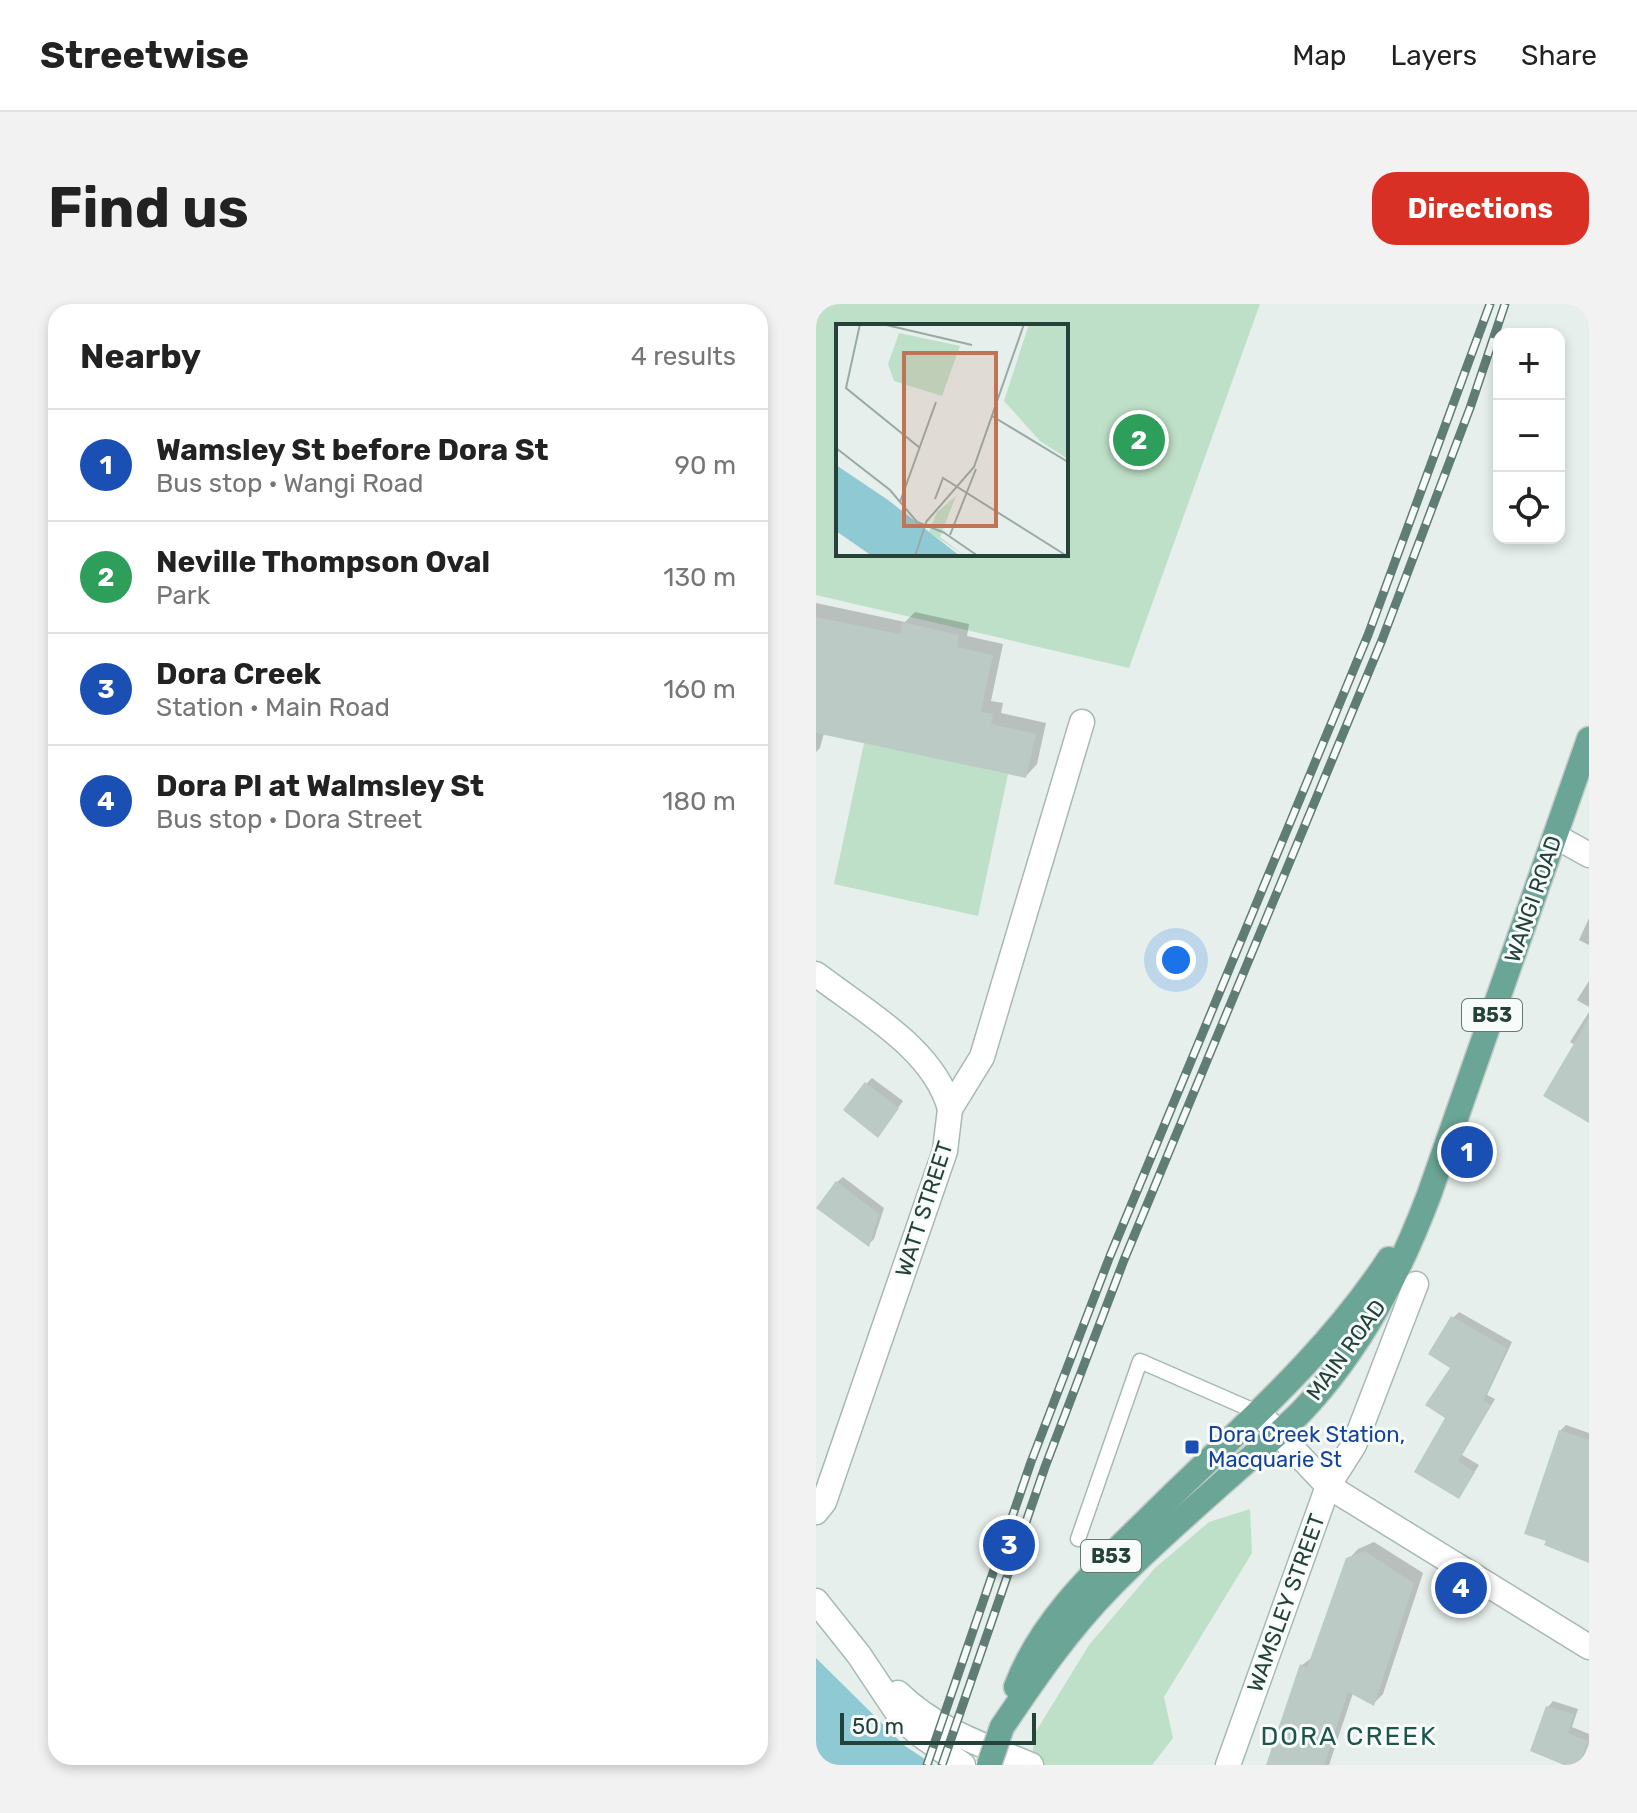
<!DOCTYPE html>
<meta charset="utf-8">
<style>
body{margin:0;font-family:Rubik,sans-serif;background:#f2f2f2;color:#222}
.controls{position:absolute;right:24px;top:24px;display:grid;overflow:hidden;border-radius:16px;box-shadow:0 4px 12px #0003}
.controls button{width:72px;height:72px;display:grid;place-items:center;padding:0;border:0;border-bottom:2px solid #e0e0e0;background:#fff;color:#222;font:40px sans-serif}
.scale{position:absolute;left:24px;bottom:20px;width:196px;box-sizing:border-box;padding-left:8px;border:4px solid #24423a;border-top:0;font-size:22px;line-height:28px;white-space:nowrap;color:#24423a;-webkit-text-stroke:6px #f7fbf9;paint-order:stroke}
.you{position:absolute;left:360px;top:656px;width:28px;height:28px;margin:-20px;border:6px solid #fff;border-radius:50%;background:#1a73e8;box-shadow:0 0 0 12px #1a73e833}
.badge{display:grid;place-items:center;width:52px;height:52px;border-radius:50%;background:#d93025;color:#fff;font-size:26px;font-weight:700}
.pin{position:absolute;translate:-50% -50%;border:4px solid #fff;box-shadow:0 2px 8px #0006}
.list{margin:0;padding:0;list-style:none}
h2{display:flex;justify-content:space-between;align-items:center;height:104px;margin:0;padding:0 32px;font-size:34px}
h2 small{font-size:26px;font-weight:400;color:#767676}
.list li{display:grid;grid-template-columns:52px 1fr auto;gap:24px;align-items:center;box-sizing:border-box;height:112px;padding:0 32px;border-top:2px solid #e0e0e0}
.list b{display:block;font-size:30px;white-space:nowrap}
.list p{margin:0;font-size:26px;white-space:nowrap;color:#767676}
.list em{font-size:26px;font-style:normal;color:#767676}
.icon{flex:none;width:44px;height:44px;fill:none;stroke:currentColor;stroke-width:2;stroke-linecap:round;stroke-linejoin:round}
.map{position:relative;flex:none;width:773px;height:1461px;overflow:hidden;border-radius:24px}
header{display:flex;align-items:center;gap:48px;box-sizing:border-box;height:112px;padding:0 40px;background:#fff;border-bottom:2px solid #e0e0e0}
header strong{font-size:38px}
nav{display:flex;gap:44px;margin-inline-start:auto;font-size:28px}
.intro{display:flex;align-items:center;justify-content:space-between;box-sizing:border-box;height:192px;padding:0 48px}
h1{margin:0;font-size:56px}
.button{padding:20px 36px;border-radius:24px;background:#d93025;color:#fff;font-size:28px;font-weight:700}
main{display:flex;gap:48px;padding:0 48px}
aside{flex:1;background:#fff;border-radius:24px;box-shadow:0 4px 12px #0003}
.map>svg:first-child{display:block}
</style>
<header>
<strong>Streetwise</strong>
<nav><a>Map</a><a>Layers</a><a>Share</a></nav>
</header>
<div class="intro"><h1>Find us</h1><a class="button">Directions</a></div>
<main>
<aside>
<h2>Nearby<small>4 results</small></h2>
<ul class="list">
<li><span class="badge" style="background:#1a4fb4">1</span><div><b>Wamsley St before Dora St</b><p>Bus stop · Wangi Road</p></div><em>90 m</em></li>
<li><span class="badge" style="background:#2e9e5b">2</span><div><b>Neville Thompson Oval</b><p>Park</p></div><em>130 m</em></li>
<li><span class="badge" style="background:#1a4fb4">3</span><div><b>Dora Creek</b><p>Station · Main Road</p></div><em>160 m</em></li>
<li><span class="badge" style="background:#1a4fb4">4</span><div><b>Dora Pl at Walmsley St</b><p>Bus stop · Dora Street</p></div><em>180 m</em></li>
</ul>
</aside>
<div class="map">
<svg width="773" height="1461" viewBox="0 0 773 1461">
<rect width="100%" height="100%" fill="#e6efeb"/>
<!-- green -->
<g fill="#bfe0c8" fill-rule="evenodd">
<path d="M0,0h444l-131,364 -313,-73zM22,22h228v228h-228z"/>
<path d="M48,439l144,31 -30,142 -144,-32z"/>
<path d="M434,1205l2,44 -88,144 9,41 -21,27h-121l4,-32 54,-88 66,-77 54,-46z"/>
</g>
<!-- water -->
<path fill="#8ec9d4" d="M0,1354l89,88 29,19h-118z"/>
<!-- shadow -->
<g fill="#0003">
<path d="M0,299l89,19 10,-10 54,12 -2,12 36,8 -12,57 12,2 -2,10 45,10 -9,41 -11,12 -202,-43 -4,15 -4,4z"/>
<path d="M773,614v27l-10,-5z"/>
<path d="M773,677v26l-12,-7z"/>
<path d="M773,708v105l-14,-72 -5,-3z"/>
<path d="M56,774l31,23 -25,34 -11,-52z"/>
<path d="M27,873l41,31 -10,31 -5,5 -32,-62z"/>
<path d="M643,1008l53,30 -25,53 8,4 -33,56 17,10 -20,31 -11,-78 5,-50v-50z"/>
<path d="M750,1121l23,8v129l-29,-131z"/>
<path d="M558,1238l49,31 -40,121 -10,10 -20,-11 -24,72h-60l33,-100 11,-8 35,-97 10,-11z"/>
<path d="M737,1397l25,8 -6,18 17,7v10l-9,21h-11l-21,-58z"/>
</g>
<!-- building -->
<g fill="#bbcac4">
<path d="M0,313l84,17 2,-12 57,13 -2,12 36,8 -12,57 12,2 -2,10 45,10 -10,44 -210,-45z"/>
<path d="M773,714v105l-46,-27z"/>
<path d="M49,778l34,26 -21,30 -35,-28z"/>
<path d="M20,877l43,33 -10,33 -53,-39z"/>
<path d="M635,1012l56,32 -24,53 8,4 -33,56 17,11 -16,27 -45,-27 31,-54 -20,-13 25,-37 -22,-14z"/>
<path d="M743,1126l30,10v123l-45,-18 2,-4 -22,-7z"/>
<path d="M548,1247l50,32 -40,123 -26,-14 -24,73h-58l34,-101 7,4 39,-110z"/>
<path d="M730,1402l28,8 -6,19 20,8 -9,24h-15l-34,-14z"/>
</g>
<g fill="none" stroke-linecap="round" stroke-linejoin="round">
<!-- lane casing -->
<g stroke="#a8b8b2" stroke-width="17">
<path id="lane" d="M262,1235l62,-178 119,52"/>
</g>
<!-- street casing -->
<g stroke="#a8b8b2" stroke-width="27">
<g id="street">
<path d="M739,532l34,19"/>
<path d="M0,670c48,37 118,75 134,135"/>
<path d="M600,980l-62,161 -26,41 261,161"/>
<path d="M0,1208l8,-10 121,-351 5,-42 32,-52 100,-335"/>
</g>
</g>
<!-- secondary casing -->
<g stroke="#a4bbb3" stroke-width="27">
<g id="secondary">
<path d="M0,1297l43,54 42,63 18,16 44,31"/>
<path d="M82,1389c38,37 85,52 133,72"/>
<path d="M412,1461l100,-279 -69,-73"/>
</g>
</g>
<!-- primary casing -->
<g stroke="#c2cac8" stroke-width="27">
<g id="primary">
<path d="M200,1383c25,-67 80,-117 130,-166 84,-84 178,-162 243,-262"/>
<path d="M186,1423c33,-49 65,-96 107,-139 41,-42 85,-80 129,-119 21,-19 43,-37 63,-57 59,-62 98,-138 128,-217l160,-456"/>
</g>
</g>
<!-- lane -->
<use href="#lane" stroke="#fff" stroke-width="14"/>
<!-- street -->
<use href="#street" stroke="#fff" stroke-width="24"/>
<!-- secondary -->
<use href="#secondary" stroke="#fff" stroke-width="24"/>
<!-- primary -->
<use href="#primary" stroke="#6aa596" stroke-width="24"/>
<!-- rail casing -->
<g stroke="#5f7d75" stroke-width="9">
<g id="rail">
<path d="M111,1461l104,-303 79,-206 258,-621 122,-331"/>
<path d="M126,1461l103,-298 79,-207 258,-620 88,-232 35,-104"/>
</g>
</g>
<!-- rail -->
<use href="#rail" stroke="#f7fbf9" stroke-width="6" stroke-dasharray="18" stroke-linecap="butt"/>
<!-- primary-bridge casing -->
<g stroke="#c2cac8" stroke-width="27" stroke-linecap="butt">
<path id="primary-bridge" d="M173,1461l13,-38"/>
</g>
<!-- primary-bridge -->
<use href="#primary-bridge" stroke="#6aa596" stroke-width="24"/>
</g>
<!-- markers -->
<rect fill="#1a4fb4" stroke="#f7fbf9" stroke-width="3" x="368" y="1135" width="16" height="16" rx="4"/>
<g text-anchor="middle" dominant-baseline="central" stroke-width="6" stroke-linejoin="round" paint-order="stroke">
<!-- shield labels -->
<g fill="#f7fbf9" stroke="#637a73" stroke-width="2">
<rect x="646" y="695" width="60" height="32" rx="6"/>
<rect x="265" y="1236" width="60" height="32" rx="6"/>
</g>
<g font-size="20" font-weight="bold" fill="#24423a">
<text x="676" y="711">B53</text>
<text x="295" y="1252">B53</text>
</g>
<!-- street labels -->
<g font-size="22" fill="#24423a" stroke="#f7fbf9">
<text transform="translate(717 595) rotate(-71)">WANGI ROAD</text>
<text transform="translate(108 905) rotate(-72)">WATT STREET</text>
<text transform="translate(530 1046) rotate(-54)">MAIN ROAD</text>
<text transform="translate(470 1299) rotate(-70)">WAMSLEY STREET</text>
</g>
<!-- transit labels -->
<g font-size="22" fill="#164399" stroke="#f7fbf9" text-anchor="start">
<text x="392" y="1130">Dora Creek Station,<tspan x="392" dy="25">Macquarie St</tspan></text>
</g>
<!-- quarter labels -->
<g font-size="26" letter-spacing="2" fill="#1f5548" stroke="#f7fbf9">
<text x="533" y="1432">DORA CREEK</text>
</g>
</g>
<!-- overview -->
<g transform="translate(20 20)">
<rect width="232" height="232" fill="#e6efeb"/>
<path d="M193,0h39v135l-28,-18 -36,-40zM63,9l61,13 -18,50 -48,-15 -6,-17zM120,172l-16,41 25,19 -36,-24 8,-20z" fill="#bfe0c8"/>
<path d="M0,141l52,35 72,56h-88l-36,-25z" fill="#8ec9d4"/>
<path fill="none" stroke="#98aaa4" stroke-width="2" d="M24,0l-14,64 74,60M46,0l90,21M156,92l76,46M0,124l54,42 27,32 28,11M99,175l8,-21 124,78M64,178l36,-100M90,198l48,-55 50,-143M107,208l35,24M114,211l26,-66M79,232l12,-36"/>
<path fill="#c07456" fill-opacity="0.15" stroke="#c07456" stroke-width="4" d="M68,29h92v173h-92z"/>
<rect width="232" height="232" fill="none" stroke="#24423a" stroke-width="4"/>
</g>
</svg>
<div class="controls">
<button>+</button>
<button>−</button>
<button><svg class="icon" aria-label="locate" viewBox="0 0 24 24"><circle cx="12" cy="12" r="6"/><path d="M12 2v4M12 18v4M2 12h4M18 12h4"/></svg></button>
</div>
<div class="scale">50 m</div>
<div class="you"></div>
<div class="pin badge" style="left:651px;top:848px;background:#1a4fb4">1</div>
<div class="pin badge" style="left:323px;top:136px;background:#2e9e5b">2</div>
<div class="pin badge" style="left:193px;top:1241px;background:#1a4fb4">3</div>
<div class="pin badge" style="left:645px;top:1284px;background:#1a4fb4">4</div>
</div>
</main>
